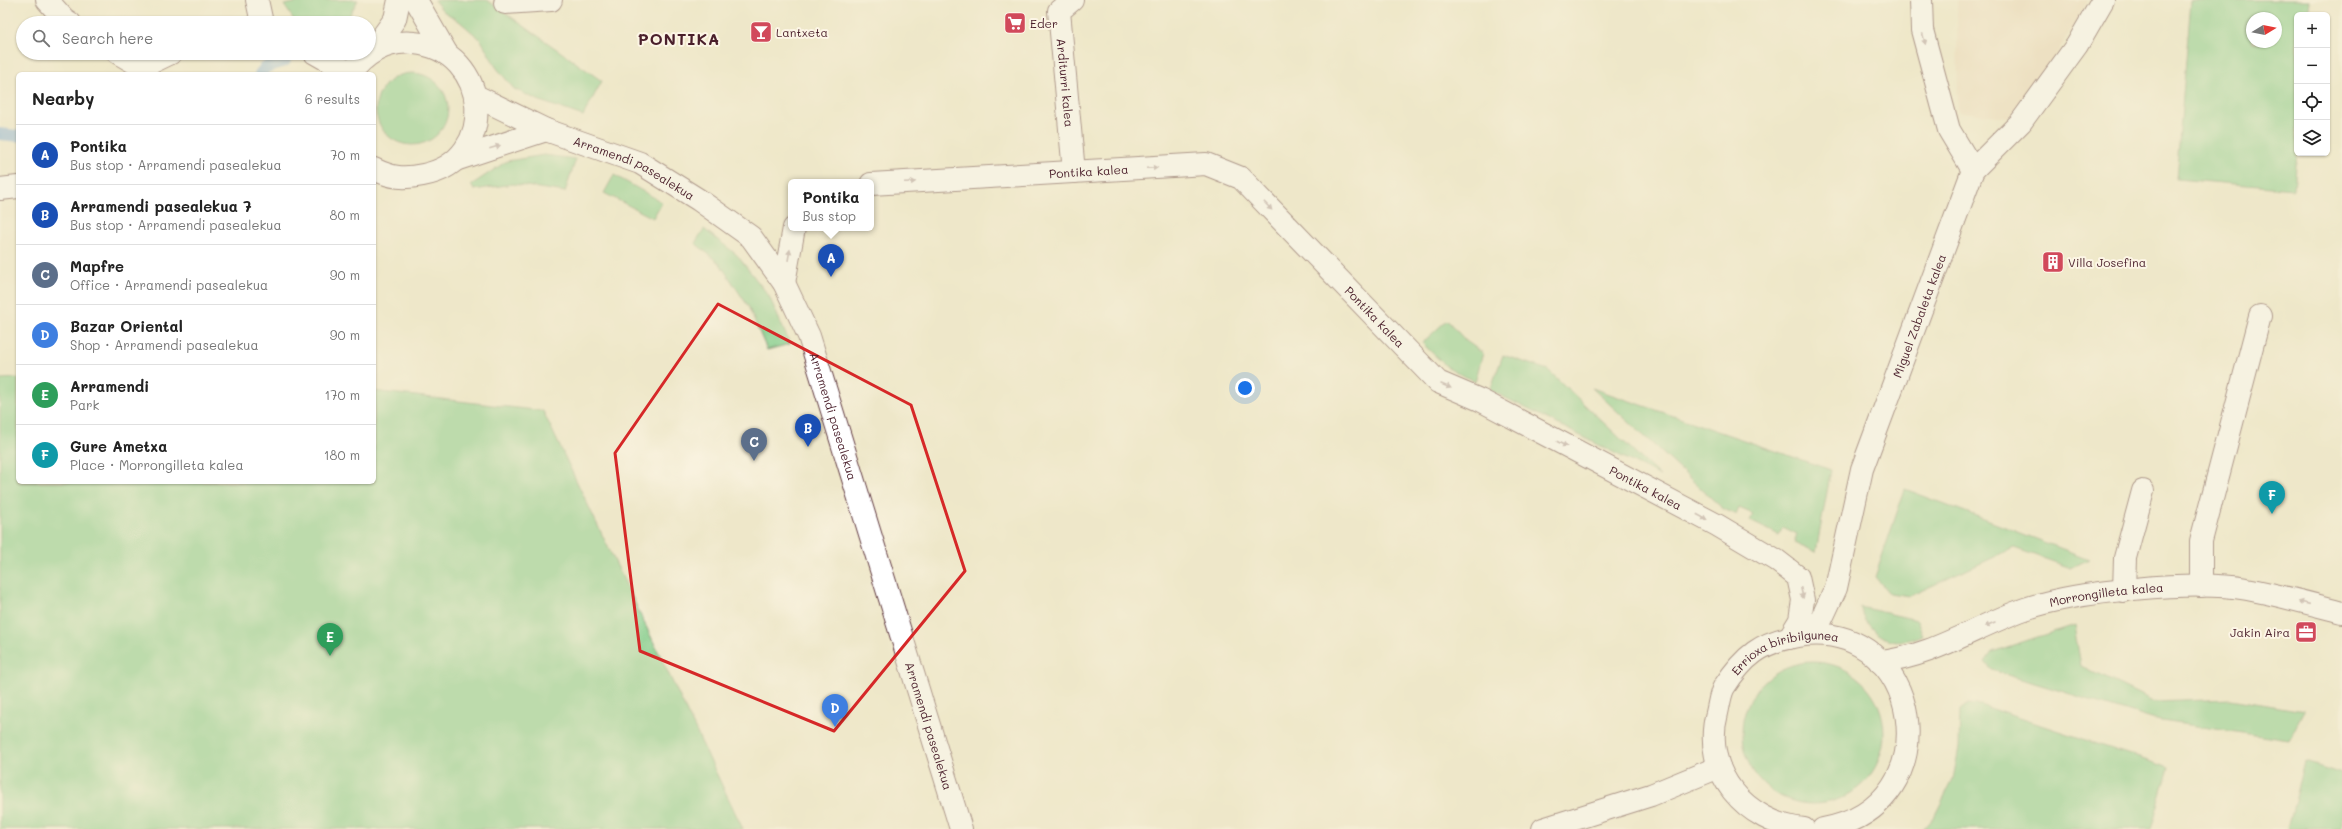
<!DOCTYPE html>
<meta charset="utf-8">
<style>
body{margin:0;font-family:Mali,sans-serif;background:#f6f6f6;color:#222}
.controls{position:absolute;right:12px;top:12px;display:grid;overflow:hidden;border-radius:6px;box-shadow:0 1px 3px #0004}
.controls button{width:36px;height:36px;display:grid;place-items:center;padding:0;border:0;border-bottom:1px solid #e0e0e0;background:#fff;color:#222;font:20px sans-serif}
.compass{position:absolute;left:2246px;top:12px;width:36px;height:36px;border-radius:50%;background:#fff;box-shadow:0 1px 3px #0004;rotate:80deg}
.you{position:absolute;left:1245px;top:388px;width:14px;height:14px;margin:-10px;border:3px solid #fff;border-radius:50%;background:#1a73e8;box-shadow:0 0 0 6px #1a73e833}
.badge{display:grid;place-items:center;width:26px;height:26px;border-radius:50%;background:#db2777;color:#fff;font-size:13px;font-weight:700}
.pin{position:absolute;translate:-50% -33px;filter:drop-shadow(0 1px 2px #0008)}
.pin::after{content:'';position:absolute;top:21px;width:14px;height:12px;background:inherit;clip-path:polygon(0 0,100% 0,50% 100%)}
.popup{position:absolute;left:788px;top:179px;width:86px;height:52px;box-sizing:border-box;display:grid;place-content:center;border-radius:6px;background:#fff;filter:drop-shadow(0 1px 3px #0005);font-size:13px;white-space:nowrap;color:#767676}
.popup b{font-size:15px;color:#222}
.popup::after{content:'';position:absolute;left:50%;top:100%;margin-left:-8px;border:8px solid transparent;border-top-color:#fff}
.list{margin:0;padding:0;list-style:none}
h2{display:flex;justify-content:space-between;align-items:center;height:52px;margin:0;padding:0 16px;font-size:17px}
h2 small{font-size:13px;font-weight:400;color:#767676}
.list li{display:grid;grid-template-columns:26px 1fr auto;gap:12px;align-items:center;box-sizing:border-box;height:60px;padding:0 16px;border-top:1px solid #e0e0e0}
.list b{display:block;font-size:15px;white-space:nowrap}
.list p{margin:0;font-size:13px;white-space:nowrap;color:#767676}
.list em{font-size:13px;font-style:normal;color:#767676}
.icon{flex:none;width:22px;height:22px;fill:none;stroke:currentColor;stroke-width:2;stroke-linecap:round;stroke-linejoin:round}
.map{position:relative;flex:none;width:2342px;height:829px;overflow:hidden}
.search{position:absolute;background:#fff;box-shadow:0 1px 3px #0004;left:16px;top:16px;width:360px;height:44px;display:flex;align-items:center;gap:10px;box-sizing:border-box;padding:0 14px;border-radius:22px;color:#767676;font-size:15px}
.panel{position:absolute;background:#fff;box-shadow:0 1px 3px #0004;left:16px;top:72px;width:360px;height:412px;border-radius:6px}
.map>svg:first-child{display:block}
</style>
<div class="map">
<svg width="2342" height="829" viewBox="0 0 2342 829">
<rect width="100%" height="100%" fill="#fcf5e5"/>
<filter id="ink" filterUnits="userSpaceOnUse"><feTurbulence type="fractalNoise" baseFrequency=".025" numOctaves="2"/><feDisplacementMap in="SourceGraphic" scale="8" xChannelSelector="R" yChannelSelector="G"/><feConvolveMatrix kernelMatrix="1 2 1 2 8 2 1 2 1" color-interpolation-filters="sRGB"/></filter>
<filter id="wash" filterUnits="userSpaceOnUse"><feTurbulence type="fractalNoise" baseFrequency=".012" numOctaves="4" result="noise"/><feDisplacementMap in="SourceGraphic" scale="16" xChannelSelector="R" yChannelSelector="G"/><feGaussianBlur stdDeviation="0.9" result="paint"/><feColorMatrix in="noise" values="0 0 0 0 0 0 0 0 0 0 0 0 0 0 0 0 0 1.4 0 .05"/><feComposite in="paint" operator="in"/></filter>
<g filter="url(#wash)">
<rect width="100%" height="100%" fill="#eee7c9"/>
<!-- built -->
<path fill="#ecd8ba" d="M1957,0h131l-43,74 -36,43 -51,-5z"/>
<!-- green -->
<g fill="#82cc8a" stroke="#66765a" fill-rule="evenodd">
<path d="M308,0h50l-9,16 -7,7h-43l-5,-3 -10,-15z"/>
<path d="M434,0h53l115,81 -19,35 -43,-15 -26,-12 -18,-22 -15,-27 -22,-19 -16,-10z"/>
<path d="M2191,0h119l-2,15h-11v138l-3,36 -118,-10zM2252,18h24v24h-24z"/>
<circle cx="412" cy="109" r="36"/>
<path d="M544,155l32,4 -11,33 -52,-8 -39,6 -3,-5 36,-24z"/>
<path d="M614,175l48,27 -9,16 -49,-25z"/>
<path d="M704,229l33,26 32,41 21,48 -23,6 -19,-44 -28,-42 -25,-21z"/>
<path d="M1447,320l19,21 17,12 -8,29 -29,-16 -24,-23z"/>
<path d="M1503,355l45,15 112,106 -170,-86z"/>
<path d="M18,378v104h356v-91l169,20 200,418h-743v-450z"/>
<path d="M1592,388l239,82 -15,82 -22,-10 3,-8 -14,-7 -4,8 -29,-14 3,-7 -14,-6 -3,7 -14,-7z"/>
<path d="M1905,489l184,70 -18,9 -57,-20 -104,48 -21,-3 -14,-16z"/>
<path d="M1860,607l57,13 6,15c-29,14 -53,3 -63,-28z"/>
<path d="M2074,625l7,41 74,36 76,-3 73,12 -15,29 -134,-20 -163,-50 -7,-8 7,-10z"/>
<circle cx="1813" cy="733" r="71"/>
<path d="M1968,704l13,1 188,63 -18,61h-228l12,-14 18,-36 6,-32 1,-37z"/>
<path d="M2305,762l37,12v55h-54z"/>
</g>
<g fill="none" stroke-linecap="round" stroke-linejoin="round">
<!-- stream -->
<g stroke="#6ca0d8" stroke-width="12">
<path d="M260,74l6,-7 19,-6"/>
<path d="M0,134l18,2"/>
</g>
</g>
</g>
<g filter="url(#ink)">
<g fill="none" stroke-linecap="round" stroke-linejoin="round">
<!-- minor casing -->
<g stroke="#633d43" stroke-width="24">
<g id="minor">
<path d="M47,0l17,19 6,4"/>
<path d="M257,0l5,23"/>
<path d="M416,0l31,54"/>
<path id="s1" d="M1072,0l-13,11 15,161"/>
<path d="M1921,0l1,30 27,100 24,40"/>
<path d="M505,3l46,-3"/>
<path d="M372,51l23,-32 4,-19"/>
<path d="M118,53l24,14 29,-14"/>
<path d="M315,53l35,20"/>
<path d="M350,74c16,-21 38,-34 64,-31 77,7 86,118 9,132 -19,4 -31,3 -49,-6"/>
<path id="s2" d="M476,96l70,34 94,33 59,37 52,37 33,46 25,53 152,493"/>
<path d="M458,159l88,-29"/>
<path id="s3" d="M871,184l335,-20 35,14 197,204 42,18 237,125 59,35 22,17 5,23 -3,20 -11,18"/>
<path d="M0,189l18,-2"/>
<path d="M784,283l10,-55"/>
<path d="M2201,586v-45l59,-225"/>
<path d="M2124,591l1,-33 18,-67"/>
<path id="s4" d="M1815,633l21,-45 26,-119 111,-299 48,-48 56,-77 26,-45"/>
<path id="s5" d="M1880,662c52,-5 96,-36 145,-53 51,-18 169,-29 222,-20 32,6 64,15 95,23"/>
<path d="M1543,829l108,-34 68,-28"/>
<path id="s6" d="M1804,829c-58,-6 -103,-57 -87,-116 2,-8 3,-19 7,-26 20,-31 37,-45 74,-51 124,-20 157,170 25,193"/>
</g>
</g>
<!-- minor -->
<use href="#minor" stroke="#fff" stroke-width="22"/>
</g>
<!-- one-way arrows -->
<defs><path id="oneway-solid" d="M-6-.8H1V-3.2L6.5 0L1 3.2V.8H-6Z"/></defs>
<g fill="#ae9aa0">
<use href="#oneway-solid" transform="translate(1924 39) rotate(75)"/>
<use href="#oneway-solid" transform="translate(495 147) rotate(-18)"/>
<use href="#oneway-solid" transform="translate(1152 168) rotate(-3)"/>
<use href="#oneway-solid" transform="translate(910 182) rotate(-3)"/>
<use href="#oneway-solid" transform="translate(1268 206) rotate(46)"/>
<use href="#oneway-solid" transform="translate(789 255) rotate(-80)"/>
<use href="#oneway-solid" transform="translate(1446 386) rotate(23)"/>
<use href="#oneway-solid" transform="translate(1562 444) rotate(28)"/>
<use href="#oneway-solid" transform="translate(1702 517) rotate(28)"/>
<use href="#oneway-solid" transform="translate(1802 593) rotate(77)"/>
<use href="#oneway-solid" transform="translate(2304 603) rotate(-167)"/>
<use href="#oneway-solid" transform="translate(1990 624) rotate(157)"/>
</g>
</g>
<!-- marked area -->
<path d="M0 0H2342V829H0ZM718,304l193,101 54,166 -131,160 -194,-80 -25,-198z" fill="#eee7c9" fill-opacity=".55" fill-rule="evenodd"/>
<path fill="none" stroke="#d62828" stroke-width="3" stroke-linejoin="round" d="M718,304l193,101 54,166 -131,160 -194,-80 -25,-198z"/>
<!-- icons -->
<defs>
<g id="supermarket-square" transform="scale(1.15)"><rect x="-9" y="-9" width="18" height="18" rx="4" fill="#d1495b" stroke="#fcf5e5"/><path d="M-6-5.5h2.5l.6 2H6L4.5 2H-2.5L-4.4-4H-6ZM-1.5 3.2a1.3 1.3 0 1 0 .1 0ZM3 3.2a1.3 1.3 0 1 0 .1 0Z" fill="#fff"/></g>
<g id="bar-square" transform="scale(1.15)"><rect x="-9" y="-9" width="18" height="18" rx="4" fill="#d1495b" stroke="#fcf5e5"/><path d="M-6-5H6L.8 .8V4.5H3.5V6h-7V4.5H-.8V.8Z" fill="#fff"/></g>
<g id="building-square" transform="scale(1.15)"><rect x="-9" y="-9" width="18" height="18" rx="4" fill="#d1495b" stroke="#fcf5e5"/><path d="M-4-6H4V6H1V3H-1V6H-4ZM-2.5-4.3h1.7v1.8h-1.7ZM.8-4.3h1.7v1.8H.8ZM-2.5-1h1.7V.8h-1.7ZM.8-1h1.7V.8H.8Z" fill="#fff"/></g>
<g id="office-square" transform="scale(1.15)"><rect x="-9" y="-9" width="18" height="18" rx="4" fill="#d1495b" stroke="#fcf5e5"/><path d="M-6-3h4V-5.5h4V-3h4V5H-6ZM-1-4.5V-3h2v-1.5ZM-6 0V1H6V0Z" fill="#fff"/></g>
</defs>
<g fill-rule="evenodd">
<use href="#supermarket-square" x="1015" y="23"/>
<use href="#bar-square" x="761" y="32"/>
<use href="#building-square" x="2053" y="262"/>
<use href="#office-square" x="2306" y="632"/>
</g>
<g text-anchor="middle" dominant-baseline="central" stroke-width="4" stroke-linejoin="round" paint-order="stroke">
<!-- poi labels -->
<g font-size="12" fill="#4a1f2b" stroke="#fcf5e5" text-anchor="start">
<text x="1030" y="23">Eder</text>
<text x="776" y="32">Lantxeta</text>
<text x="2068" y="262">Villa Josefina</text>
<text x="2290" y="632" text-anchor="end">Jakin Aira</text>
</g>
<!-- street labels -->
<g font-size="12" fill="#4a1f2b" stroke="#fcf5e5">
<text stroke="none"><textPath href="#s1" startOffset="89">Arditurri kalea</textPath></text>
<text stroke="none"><textPath href="#s2" startOffset="174">Arramendi pasealekua</textPath></text>
<text stroke="none"><textPath href="#s3" startOffset="218">Pontika kalea</textPath></text>
<text stroke="none"><textPath href="#s4" startOffset="335">Miguel Zabaleta kalea</textPath></text>
<text stroke="none"><textPath href="#s3" startOffset="566">Pontika kalea</textPath></text>
<text stroke="none"><textPath href="#s2" startOffset="510">Arramendi pasealekua</textPath></text>
<text stroke="none"><textPath href="#s3" startOffset="890">Pontika kalea</textPath></text>
<text stroke="none"><textPath href="#s5" startOffset="238">Morrongilleta kalea</textPath></text>
<text stroke="none"><textPath href="#s6" startOffset="268">Errioxa biribilgunea</textPath></text>
<text stroke="none"><textPath href="#s2" startOffset="834">Arramendi pasealekua</textPath></text>
</g>
<!-- district labels -->
<g font-size="16" font-weight="bold" letter-spacing="1" fill="#4a1f2b" stroke="#fcf5e5">
<text x="679" y="38">PONTIKA</text>
</g>
</g>
</svg>
<div class="controls">
<button>+</button>
<button>−</button>
<button><svg class="icon" aria-label="locate" viewBox="0 0 24 24"><circle cx="12" cy="12" r="6"/><path d="M12 2v4M12 18v4M2 12h4M18 12h4"/></svg></button>
<button><svg class="icon" aria-label="layers" viewBox="0 0 24 24"><path d="M12 4l9 5-9 5-9-5zM3 14l9 5 9-5"/></svg></button>
</div>
<svg class="compass" viewBox="-18 -18 36 36"><path d="M0-13l5 13h-10z" fill="#e53935"/><path d="M0 13l5-13h-10z" fill="#767676"/></svg>
<div class="you"></div>
<div class="pin badge" style="left:831px;top:277px;background:#1a4fb4">A</div>
<div class="popup"><b>Pontika</b>Bus stop</div>
<div class="pin badge" style="left:808px;top:447px;background:#1a4fb4">B</div>
<div class="pin badge" style="left:754px;top:461px;background:#5c6f8a">C</div>
<div class="pin badge" style="left:835px;top:727px;background:#3f7fe0">D</div>
<div class="pin badge" style="left:330px;top:656px;background:#2e9e5b">E</div>
<div class="pin badge" style="left:2272px;top:514px;background:#0f9aa8">F</div>
<div class="search"><svg class="icon" aria-label="search" viewBox="0 0 24 24"><circle cx="10" cy="10" r="6"/><path d="M15 15l6 6"/></svg>Search here</div>
<section class="panel">
<h2>Nearby<small>6 results</small></h2>
<ul class="list">
<li><span class="badge" style="background:#1a4fb4">A</span><div><b>Pontika</b><p>Bus stop · Arramendi pasealekua</p></div><em>70 m</em></li>
<li><span class="badge" style="background:#1a4fb4">B</span><div><b>Arramendi pasealekua 7</b><p>Bus stop · Arramendi pasealekua</p></div><em>80 m</em></li>
<li><span class="badge" style="background:#5c6f8a">C</span><div><b>Mapfre</b><p>Office · Arramendi pasealekua</p></div><em>90 m</em></li>
<li><span class="badge" style="background:#3f7fe0">D</span><div><b>Bazar Oriental</b><p>Shop · Arramendi pasealekua</p></div><em>90 m</em></li>
<li><span class="badge" style="background:#2e9e5b">E</span><div><b>Arramendi</b><p>Park</p></div><em>170 m</em></li>
<li><span class="badge" style="background:#0f9aa8">F</span><div><b>Gure Ametxa</b><p>Place · Morrongilleta kalea</p></div><em>180 m</em></li>
</ul>
</section>
</div>
